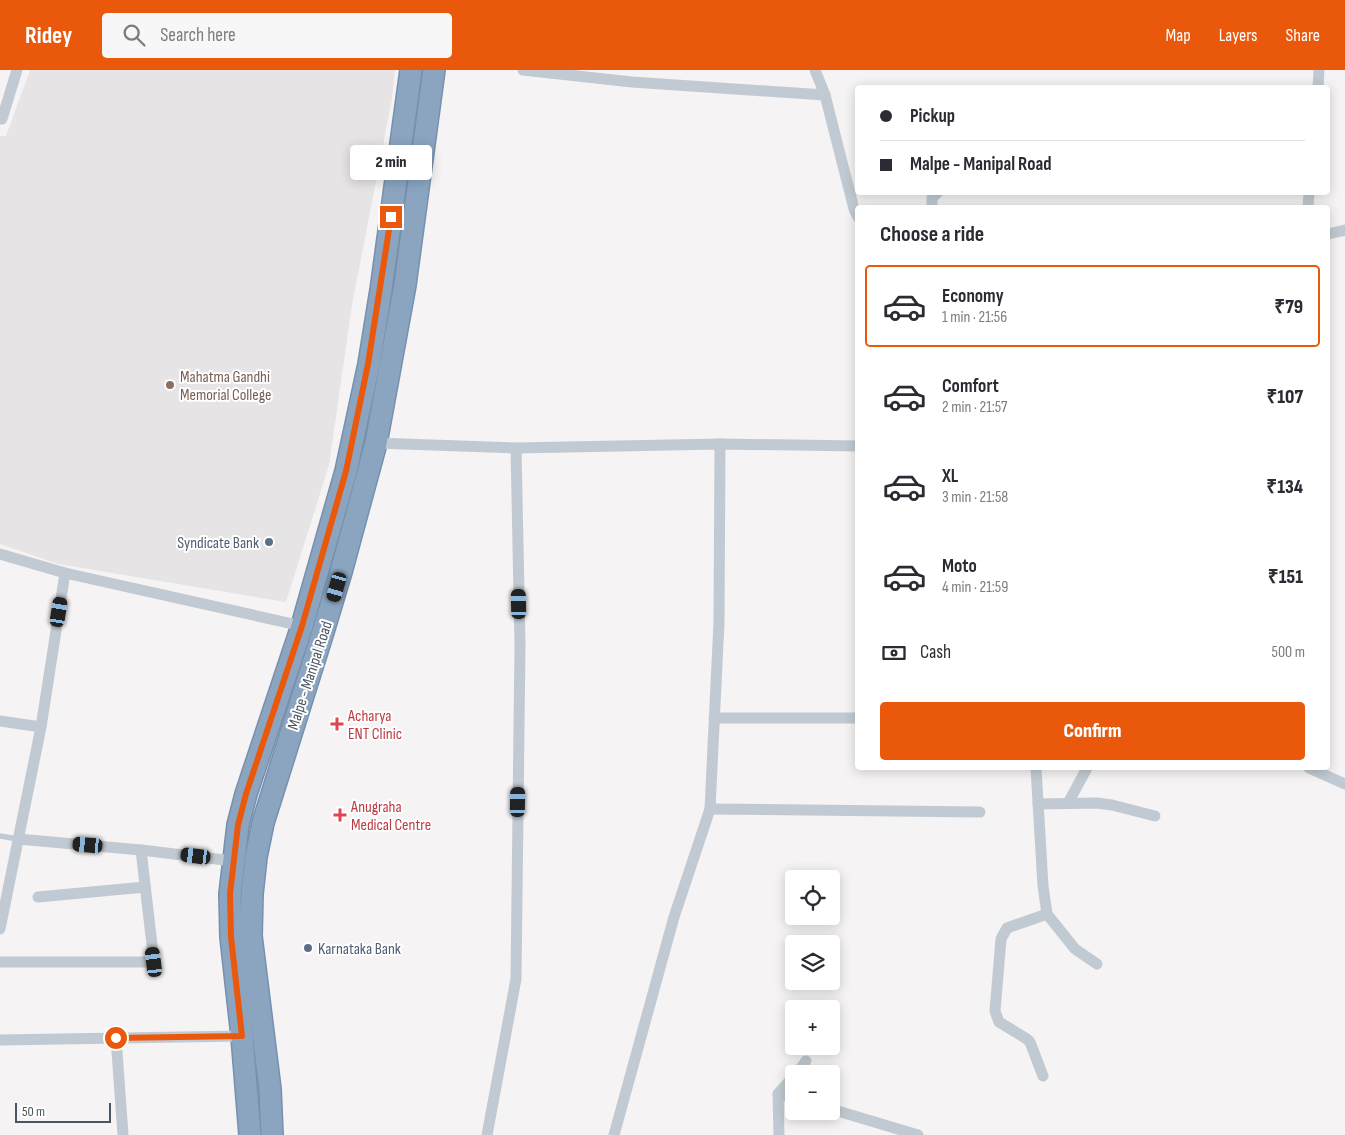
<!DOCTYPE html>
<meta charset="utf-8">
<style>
body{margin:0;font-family:"Sofia Sans Condensed",sans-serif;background:#f7f7f7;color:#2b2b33;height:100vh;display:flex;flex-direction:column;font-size:19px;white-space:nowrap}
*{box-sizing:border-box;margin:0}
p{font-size:16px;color:#7c7c81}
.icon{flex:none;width:28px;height:28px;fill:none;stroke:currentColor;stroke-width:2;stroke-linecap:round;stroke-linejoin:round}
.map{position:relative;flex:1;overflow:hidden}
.drawer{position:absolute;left:855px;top:135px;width:475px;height:565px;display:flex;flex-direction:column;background:#fff;border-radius:5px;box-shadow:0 2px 12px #0003}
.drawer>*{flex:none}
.guide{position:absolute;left:855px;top:15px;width:475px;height:110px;border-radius:5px;box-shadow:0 2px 12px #0003;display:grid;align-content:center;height:110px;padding:0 25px;background:#fff}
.tools{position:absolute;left:785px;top:800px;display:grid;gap:10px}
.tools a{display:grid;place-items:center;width:55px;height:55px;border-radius:5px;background:#fff;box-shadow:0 2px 12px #0003;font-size:25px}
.scale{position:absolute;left:15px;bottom:12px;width:96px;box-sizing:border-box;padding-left:5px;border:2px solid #4a5661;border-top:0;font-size:14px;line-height:18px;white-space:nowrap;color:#4a5661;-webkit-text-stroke:4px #fff;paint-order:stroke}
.end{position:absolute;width:22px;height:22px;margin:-11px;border:6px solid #ea580c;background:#fff;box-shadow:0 0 0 2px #fff}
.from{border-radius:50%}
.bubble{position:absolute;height:35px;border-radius:5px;background:#fff;box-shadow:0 2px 12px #0003;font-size:16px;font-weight:800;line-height:35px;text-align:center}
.car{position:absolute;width:15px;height:30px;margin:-15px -8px;border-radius:6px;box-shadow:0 0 4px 1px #0007;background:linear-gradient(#222 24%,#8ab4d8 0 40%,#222 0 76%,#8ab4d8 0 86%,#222 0)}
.guide b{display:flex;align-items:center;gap:18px;height:48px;font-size:19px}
.guide b+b{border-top:1px solid #e1e1e2}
.guide i{width:12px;height:12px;background:#2b2b33}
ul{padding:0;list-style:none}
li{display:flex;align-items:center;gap:15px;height:82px;margin:0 10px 8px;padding:0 15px;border:2px solid transparent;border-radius:5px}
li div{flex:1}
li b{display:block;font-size:19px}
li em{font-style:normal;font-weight:800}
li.current{border-color:#ea580c}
li>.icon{width:45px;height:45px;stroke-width:1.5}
h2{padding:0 25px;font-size:22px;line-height:60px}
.pay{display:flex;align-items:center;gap:12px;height:55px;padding:0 25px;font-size:19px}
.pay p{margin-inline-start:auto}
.primary-button{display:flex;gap:10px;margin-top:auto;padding:10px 25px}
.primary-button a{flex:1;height:58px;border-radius:5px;background:#ea580c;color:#fff;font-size:20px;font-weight:800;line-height:58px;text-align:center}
header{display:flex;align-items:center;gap:30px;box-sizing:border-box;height:70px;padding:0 25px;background:#ea580c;color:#fff}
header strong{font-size:24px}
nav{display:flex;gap:28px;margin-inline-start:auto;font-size:18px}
.search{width:350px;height:45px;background:#f7f7f7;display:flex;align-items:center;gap:12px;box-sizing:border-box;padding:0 18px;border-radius:5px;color:#7c7c81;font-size:19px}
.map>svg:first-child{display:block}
.education{fill:#e6e4e5}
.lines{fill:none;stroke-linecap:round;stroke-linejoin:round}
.highway-casing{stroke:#7690ad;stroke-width:24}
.lane{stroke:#c1cad2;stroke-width:5.5}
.street{stroke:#c1cad2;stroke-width:11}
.highway{stroke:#8ba5c1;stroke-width:21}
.route{stroke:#ea580c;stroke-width:6}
.education-dot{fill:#8d6e63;stroke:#fff;stroke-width:2}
.service-dot{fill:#5c6f8a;stroke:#fff;stroke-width:2}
.health-dot{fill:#e0444e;stroke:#fff;stroke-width:2}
.labels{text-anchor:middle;stroke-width:4;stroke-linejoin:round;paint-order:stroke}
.education-label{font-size:16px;fill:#785e54;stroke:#fff;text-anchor:start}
.service-label{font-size:16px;fill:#4e5e75;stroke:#fff;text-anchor:end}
.street-label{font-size:16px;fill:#4a5661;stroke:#fff}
.health-label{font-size:16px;fill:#be3a42;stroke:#fff;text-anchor:start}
</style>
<header>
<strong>Ridey</strong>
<div class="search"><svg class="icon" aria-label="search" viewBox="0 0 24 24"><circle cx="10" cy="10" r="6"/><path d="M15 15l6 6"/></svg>Search here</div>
<nav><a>Map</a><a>Layers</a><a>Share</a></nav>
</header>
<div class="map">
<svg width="1345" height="1065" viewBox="0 0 1345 1065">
<rect width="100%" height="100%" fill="#f5f3f3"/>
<!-- education -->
<path class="education" d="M 30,0 L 395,0 L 392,29 L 352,235 L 329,395 L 286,532 L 58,494 L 0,474 L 0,66 L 6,66 Z"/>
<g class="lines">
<!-- highway casing -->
<g class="highway-casing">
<g id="highway">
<path d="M 250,1065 L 242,966 L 231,867 L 230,824 L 238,755 L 246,724 L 302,556 L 346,401 L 369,294 L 381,220 L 411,0"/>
<path d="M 272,1065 L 270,1019 L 251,866 L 252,824 L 256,787 L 263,753 L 323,562 L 341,502 L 376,373 L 405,215 L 434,0"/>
</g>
</g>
<!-- lane -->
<path class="lane" d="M 0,766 L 18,769"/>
<!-- street -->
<g class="street">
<path d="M 523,0 L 632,12 L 825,25"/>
<path d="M 815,0 L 825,25 L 854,139 L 858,147"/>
<path d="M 1318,18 L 1319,0"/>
<path d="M 0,49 L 2,49 L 17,0"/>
<path d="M 932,138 L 932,128 L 938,122"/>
<path d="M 1308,138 L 1309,122"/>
<path d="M 1328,164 L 1345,160"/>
<path d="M 376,373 L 516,378 L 720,374 L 858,376"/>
<path d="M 0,484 L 65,503 L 302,556"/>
<path d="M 714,648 L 858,648"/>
<path d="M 0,651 L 41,657"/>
<path d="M 1036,698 L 1043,816 L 1047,844 L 1075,879 L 1097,894"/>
<path d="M 1309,698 L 1345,714"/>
<path d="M 1068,733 L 1087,698"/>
<path d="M 1038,734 L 1097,733 L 1112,735 L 1155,746"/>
<path d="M 710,739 L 980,742"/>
<path d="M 18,769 L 141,780 L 233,791"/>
<path d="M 38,827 L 145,817"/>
<path d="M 0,859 L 41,657 L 65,503"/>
<path d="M 0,892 L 154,892 L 141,780"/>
<path d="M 116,968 L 123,1065"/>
<path d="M 0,970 L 242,966"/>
<path d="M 796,1004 L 806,991"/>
<path d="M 1043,1006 L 1030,972 L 1027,969 L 999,952 L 995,941 L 1001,869 L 1007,858 L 1047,844"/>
<path d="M 778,1024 L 794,1028"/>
<path d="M 831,1039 L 918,1065"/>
<path d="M 487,1065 L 516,909 L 520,574 L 516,378"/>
<path d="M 614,1065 L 674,847 L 710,739 L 719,552 L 720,374"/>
<path d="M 779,1065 L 778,1024 L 794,1006"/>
</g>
<!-- highway -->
<use href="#highway" class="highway"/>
</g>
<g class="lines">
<!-- route -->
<path class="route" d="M 116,968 L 242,966 L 231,867 L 230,824 L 238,755 L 246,724 L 302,556 L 346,401 L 368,294 L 391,147"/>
</g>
<!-- markers -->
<circle class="education-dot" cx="170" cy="315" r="5"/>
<g class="service-dot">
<circle cx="269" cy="472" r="5"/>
<circle cx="308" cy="878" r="5"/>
</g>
<g class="health-dot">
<path d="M334.5 646.5h5v5h5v5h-5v5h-5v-5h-5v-5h5z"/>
<path d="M337.5 737.5h5v5h5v5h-5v5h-5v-5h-5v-5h5z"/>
</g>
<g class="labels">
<!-- education labels -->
<g class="education-label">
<text x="180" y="312">Mahatma Gandhi<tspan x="180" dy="18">Memorial College</tspan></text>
</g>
<!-- service labels -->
<g class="service-label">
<text x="259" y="478">Syndicate Bank</text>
<text x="318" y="884" text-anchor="start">Karnataka Bank</text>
</g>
<!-- street labels -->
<g class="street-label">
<text transform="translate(309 605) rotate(-72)" y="6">Malpe - Manipal Road</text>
</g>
<!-- health labels -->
<g class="health-label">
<text x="348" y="651">Acharya<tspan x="348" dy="18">ENT Clinic</tspan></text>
<text x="351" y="742">Anugraha<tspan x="351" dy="18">Medical Centre</tspan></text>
</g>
</g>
</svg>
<div class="tools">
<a><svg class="icon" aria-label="locate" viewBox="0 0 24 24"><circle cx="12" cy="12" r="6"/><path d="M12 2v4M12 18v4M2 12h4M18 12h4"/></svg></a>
<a><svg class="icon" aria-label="layers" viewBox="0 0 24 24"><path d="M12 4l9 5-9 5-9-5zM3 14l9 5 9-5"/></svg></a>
<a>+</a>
<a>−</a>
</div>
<div class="scale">50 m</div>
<i class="end from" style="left:116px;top:968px"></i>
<i class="end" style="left:391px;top:147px"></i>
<div class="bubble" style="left:350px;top:75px;width:82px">2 min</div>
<i class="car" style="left:337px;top:517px;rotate:196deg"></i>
<i class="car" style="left:519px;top:534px;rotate:359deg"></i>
<i class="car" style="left:59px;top:542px;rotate:9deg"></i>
<i class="car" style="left:518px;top:732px;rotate:1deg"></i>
<i class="car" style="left:88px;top:775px;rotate:275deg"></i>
<i class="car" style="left:196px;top:786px;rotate:277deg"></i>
<i class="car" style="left:154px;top:892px;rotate:353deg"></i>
<div class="guide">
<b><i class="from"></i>Pickup</b>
<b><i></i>Malpe - Manipal Road</b>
</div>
<section class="drawer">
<h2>Choose a ride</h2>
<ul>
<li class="current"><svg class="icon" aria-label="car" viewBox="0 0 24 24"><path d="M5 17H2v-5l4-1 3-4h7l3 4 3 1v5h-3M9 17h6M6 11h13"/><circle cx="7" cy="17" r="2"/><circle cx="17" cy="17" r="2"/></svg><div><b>Economy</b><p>1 min · 21:56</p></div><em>₹79</em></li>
<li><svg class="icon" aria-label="car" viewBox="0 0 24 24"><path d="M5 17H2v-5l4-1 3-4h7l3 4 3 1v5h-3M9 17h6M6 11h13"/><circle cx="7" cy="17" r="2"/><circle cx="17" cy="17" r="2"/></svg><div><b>Comfort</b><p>2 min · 21:57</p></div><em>₹107</em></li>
<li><svg class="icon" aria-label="car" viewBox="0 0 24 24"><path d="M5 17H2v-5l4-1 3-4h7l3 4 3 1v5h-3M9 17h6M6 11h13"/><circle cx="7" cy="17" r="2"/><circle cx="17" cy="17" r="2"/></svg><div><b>XL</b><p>3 min · 21:58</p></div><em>₹134</em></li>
<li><svg class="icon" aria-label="car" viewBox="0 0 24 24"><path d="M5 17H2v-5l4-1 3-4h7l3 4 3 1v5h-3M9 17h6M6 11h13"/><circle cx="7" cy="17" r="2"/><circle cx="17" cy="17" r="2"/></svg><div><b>Moto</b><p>4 min · 21:59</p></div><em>₹151</em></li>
</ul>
<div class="pay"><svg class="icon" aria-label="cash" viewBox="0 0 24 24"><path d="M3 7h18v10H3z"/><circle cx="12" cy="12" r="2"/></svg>Cash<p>500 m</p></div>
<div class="primary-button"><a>Confirm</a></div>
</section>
</div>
